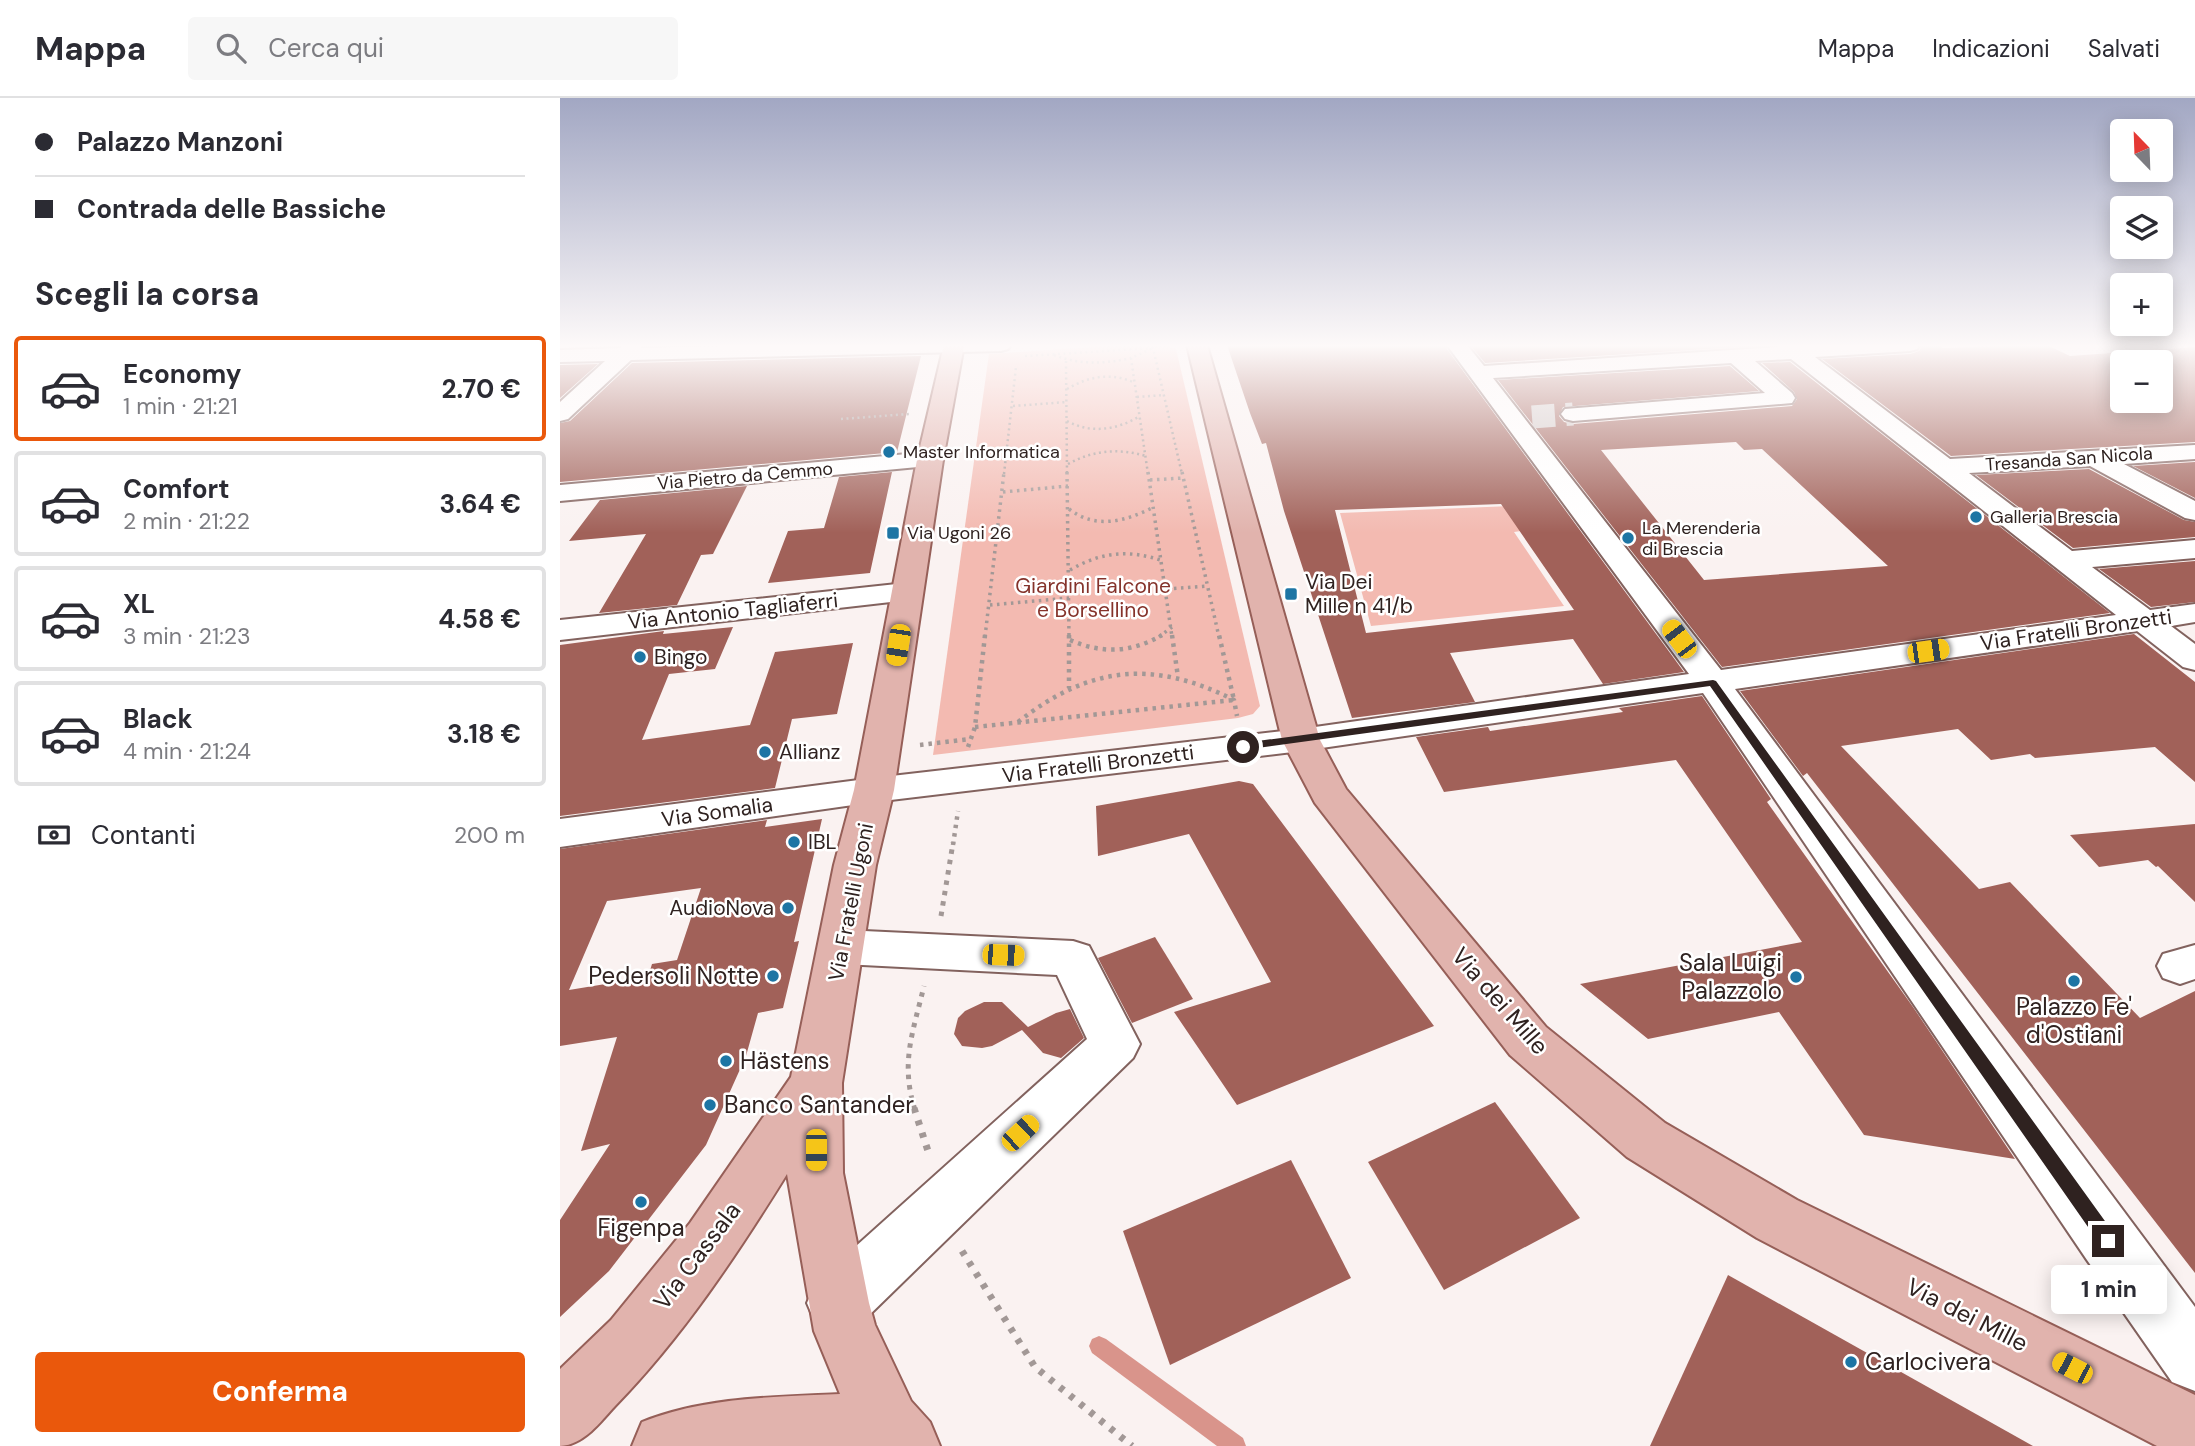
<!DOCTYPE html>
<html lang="it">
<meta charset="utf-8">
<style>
body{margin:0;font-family:"DM Sans",sans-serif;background:#f7f7f7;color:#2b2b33;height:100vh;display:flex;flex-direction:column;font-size:26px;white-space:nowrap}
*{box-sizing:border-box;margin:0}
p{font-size:23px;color:#7c7c81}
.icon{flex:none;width:38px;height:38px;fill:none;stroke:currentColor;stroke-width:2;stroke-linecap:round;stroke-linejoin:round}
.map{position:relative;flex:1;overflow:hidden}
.drawer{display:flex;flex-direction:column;background:#fff;width:560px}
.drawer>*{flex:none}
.guide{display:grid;align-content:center;height:154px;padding:0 35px;background:#fff}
.needle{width:46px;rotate:337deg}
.tools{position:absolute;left:1550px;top:21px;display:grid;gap:14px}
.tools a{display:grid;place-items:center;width:63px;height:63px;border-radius:7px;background:#fff;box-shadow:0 4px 18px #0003;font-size:35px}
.end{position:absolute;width:32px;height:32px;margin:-16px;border:9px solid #2f2220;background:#fff;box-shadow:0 0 0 4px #fff}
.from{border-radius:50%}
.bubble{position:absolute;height:49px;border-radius:7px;background:#fff;box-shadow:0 4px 18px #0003;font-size:23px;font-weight:700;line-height:49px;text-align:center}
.car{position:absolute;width:21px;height:42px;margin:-21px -10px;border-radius:9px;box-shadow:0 0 5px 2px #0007;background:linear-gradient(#f5c518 24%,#345 0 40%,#f5c518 0 76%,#345 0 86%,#f5c518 0)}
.guide b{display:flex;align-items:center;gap:24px;height:66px;font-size:26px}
.guide b+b{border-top:2px solid #e1e1e2}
.guide i{width:18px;height:18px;background:#2b2b33}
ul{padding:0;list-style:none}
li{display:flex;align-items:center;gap:21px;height:105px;margin:0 14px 10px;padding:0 21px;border:4px solid #e1e1e2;border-radius:7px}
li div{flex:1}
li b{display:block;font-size:26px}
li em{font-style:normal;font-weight:700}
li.active{border-color:#ea580c}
li>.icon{width:63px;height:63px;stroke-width:1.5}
h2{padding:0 35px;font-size:32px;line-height:84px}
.pay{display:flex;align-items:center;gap:18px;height:77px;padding:0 35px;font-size:26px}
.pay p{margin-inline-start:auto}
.action{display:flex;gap:14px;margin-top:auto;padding:14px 35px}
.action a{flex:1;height:80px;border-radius:7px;background:#ea580c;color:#fff;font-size:28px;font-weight:700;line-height:80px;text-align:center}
header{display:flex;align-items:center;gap:42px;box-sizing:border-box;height:98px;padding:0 35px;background:#fff;border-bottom:2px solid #e1e1e2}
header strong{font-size:33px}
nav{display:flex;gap:38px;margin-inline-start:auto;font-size:24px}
.search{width:490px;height:63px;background:#f7f7f7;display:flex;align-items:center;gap:18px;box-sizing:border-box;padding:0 24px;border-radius:7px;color:#7c7c81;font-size:26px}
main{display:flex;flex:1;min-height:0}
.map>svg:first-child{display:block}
.green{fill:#f3bab1}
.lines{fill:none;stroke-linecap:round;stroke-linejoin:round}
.stream{fill:#d9948b;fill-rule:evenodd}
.building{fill:#a16159;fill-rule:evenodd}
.minor-tunnel{stroke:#d1c8c7;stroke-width:23;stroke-dasharray:23 11;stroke-linecap:butt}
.minor-casing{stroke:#82625e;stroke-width:4}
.major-casing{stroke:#965f58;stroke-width:4}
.path-far4{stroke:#a29896;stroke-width:2.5;stroke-dasharray:2 3.5;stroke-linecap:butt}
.path-far3{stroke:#a29896;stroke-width:3.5;stroke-dasharray:2.5 4.5;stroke-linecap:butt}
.path-far2{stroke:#a29896;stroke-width:4.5;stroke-dasharray:3.5 5;stroke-linecap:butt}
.path-far1{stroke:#a29896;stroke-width:5;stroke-dasharray:4.5 6;stroke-linecap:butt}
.path{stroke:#a29896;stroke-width:7;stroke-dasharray:5 8;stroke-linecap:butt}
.minor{fill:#fff;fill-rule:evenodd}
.major{fill:#e1b3ad;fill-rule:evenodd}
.route{fill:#2f2220}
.poi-dot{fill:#1d75a4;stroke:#fff;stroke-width:2.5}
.labels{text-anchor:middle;stroke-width:5;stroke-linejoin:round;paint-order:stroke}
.far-poi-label{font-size:18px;fill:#2f2220;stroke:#fff;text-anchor:start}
.far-street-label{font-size:18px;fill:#2f2220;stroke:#fff}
.poi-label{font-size:21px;fill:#2f2220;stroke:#fff;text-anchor:start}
.park-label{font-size:21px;fill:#85332b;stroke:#fff}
.street-label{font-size:21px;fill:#2f2220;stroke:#fff}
.near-poi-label{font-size:24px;fill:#2f2220;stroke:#fff;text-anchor:start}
.near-street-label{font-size:24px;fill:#2f2220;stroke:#fff}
</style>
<header>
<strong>Mappa</strong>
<div class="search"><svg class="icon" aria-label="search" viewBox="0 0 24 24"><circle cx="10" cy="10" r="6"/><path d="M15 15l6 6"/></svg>Cerca qui</div>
<nav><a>Mappa</a><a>Indicazioni</a><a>Salvati</a></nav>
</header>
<main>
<section class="drawer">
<div class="guide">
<b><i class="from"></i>Palazzo Manzoni</b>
<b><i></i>Contrada delle Bassiche</b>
</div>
<h2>Scegli la corsa</h2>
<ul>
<li class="active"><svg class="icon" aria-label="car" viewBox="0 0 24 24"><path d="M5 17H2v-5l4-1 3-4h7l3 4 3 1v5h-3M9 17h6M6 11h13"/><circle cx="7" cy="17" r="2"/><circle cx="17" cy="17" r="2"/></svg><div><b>Economy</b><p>1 min · 21:21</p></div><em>2.70 €</em></li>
<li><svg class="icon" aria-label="car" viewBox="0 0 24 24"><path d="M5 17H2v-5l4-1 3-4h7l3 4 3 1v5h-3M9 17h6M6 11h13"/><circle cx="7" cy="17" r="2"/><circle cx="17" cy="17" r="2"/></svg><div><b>Comfort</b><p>2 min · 21:22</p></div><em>3.64 €</em></li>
<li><svg class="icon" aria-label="car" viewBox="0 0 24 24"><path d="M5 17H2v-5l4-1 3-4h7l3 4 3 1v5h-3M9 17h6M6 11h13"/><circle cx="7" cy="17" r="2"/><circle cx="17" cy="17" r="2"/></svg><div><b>XL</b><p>3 min · 21:23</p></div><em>4.58 €</em></li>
<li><svg class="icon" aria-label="car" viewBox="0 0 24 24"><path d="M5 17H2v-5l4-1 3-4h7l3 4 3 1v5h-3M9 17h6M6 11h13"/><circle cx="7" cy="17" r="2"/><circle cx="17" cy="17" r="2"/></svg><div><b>Black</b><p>4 min · 21:24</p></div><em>3.18 €</em></li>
</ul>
<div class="pay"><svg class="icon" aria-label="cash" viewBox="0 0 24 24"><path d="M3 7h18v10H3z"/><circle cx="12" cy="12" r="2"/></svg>Contanti<p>200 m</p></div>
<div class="action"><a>Conferma</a></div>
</section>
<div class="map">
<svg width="1635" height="1348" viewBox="0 0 1635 1348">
<rect width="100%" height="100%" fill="#faf2f1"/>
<!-- green -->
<g class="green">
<path d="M 562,247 L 606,247 L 616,251 L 700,608 L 693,616 L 678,620 L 373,657 L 429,256 Z"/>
<path d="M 951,408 L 967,432 L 954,434 L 1004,508 L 811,528 L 780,415 Z"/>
</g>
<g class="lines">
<!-- stream -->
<path class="stream" d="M 539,1238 L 546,1241 L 683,1340 L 686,1348 L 657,1348 L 532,1255 L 529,1248 L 532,1241 Z"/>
</g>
<!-- building -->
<g class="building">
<path d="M 667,247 L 884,247 L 1124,574 L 1043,586 L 1013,541 L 890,555 L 915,604 L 792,620 L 724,413 L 706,345 L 702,346 L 690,315 ZM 941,406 L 1014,512 L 806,535 L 775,412 Z"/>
<path d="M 910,247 L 1213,247 L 925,265 Z"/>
<path d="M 1363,247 L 1381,247 L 1382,250 L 1487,247 L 1510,258 L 1635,249 L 1635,344 L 1391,358 L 1262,261 L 1350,256 L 1359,253 ZM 1563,264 L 1601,264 L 1601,303 L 1563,303 Z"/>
<path d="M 361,258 L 337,354 L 0,384 L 0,325 L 10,323 L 72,265 Z"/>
<path d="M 1230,264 L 1550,515 L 1162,569 L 938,282 L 1170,268 L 1199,293 L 1003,309 L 999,318 L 1004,324 L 1013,326 L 1232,308 L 1237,301 L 1234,294 L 1202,265 ZM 1176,344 L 1184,352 L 1202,351 L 1328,468 L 1144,482 L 1041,352 Z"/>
<path d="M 38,266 L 0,300 L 0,267 Z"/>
<path d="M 1635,364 L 1635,400 L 1573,368 Z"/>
<path d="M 1529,371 L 1624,422 L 1635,424 L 1635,439 L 1513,450 L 1416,377 Z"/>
<path d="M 332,374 L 310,475 L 208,485 L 228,433 L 264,430 L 279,379 Z"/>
<path d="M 187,388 L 153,456 L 141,457 L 117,507 L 39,515 L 86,436 L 9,443 L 40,402 Z"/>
<path d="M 1635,463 L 1635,504 L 1591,509 L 1539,471 Z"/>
<path d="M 173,529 L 155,571 L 109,576 L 82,642 L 190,627 L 215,554 L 293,545 L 277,616 L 232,621 L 215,690 L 0,718 L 0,547 L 104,533 L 103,536 Z"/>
<path d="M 1574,536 L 1635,584 L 1635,684 L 1595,649 L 1475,660 L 1470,656 L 1431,662 L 1398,631 L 1281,648 L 1419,791 L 1450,784 L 1580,920 L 1635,893 L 1635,1175 L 1247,675 L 1243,678 L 1180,593 Z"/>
<path d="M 1142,598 L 1211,701 L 1207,704 L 1353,909 L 1455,1061 L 1304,1037 L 1219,914 L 1088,941 L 1020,886 L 1242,844 L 1116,662 L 884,694 L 856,639 L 928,629 L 930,633 L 1063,614 L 1059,610 Z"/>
<path d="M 679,683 L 693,686 L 874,928 L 677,1007 L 614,914 L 711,884 L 629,736 L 538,758 L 536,708 Z"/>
<path d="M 262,721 L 234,844 L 239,843 L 223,910 L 198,915 L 186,958 L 146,1047 L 49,1173 L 0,1219 L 0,1122 L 50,1046 L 21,1053 L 57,939 L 0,948 L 0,751 L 207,722 L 205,729 ZM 141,790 L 117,862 L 92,866 L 88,879 L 9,892 L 47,803 Z"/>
<path d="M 1635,726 L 1635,804 L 1598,768 L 1596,769 L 1588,762 L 1539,769 L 1510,737 Z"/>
<path d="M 595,839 L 633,901 L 572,925 L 538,860 Z"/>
<path d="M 424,904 L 442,904 L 468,929 L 496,915 L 510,911 L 524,940 L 501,960 L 483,955 L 462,932 L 432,948 L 422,950 L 402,948 L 394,936 L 398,920 L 405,913 Z"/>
<path d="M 935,1004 L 1020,1120 L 884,1192 L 808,1064 Z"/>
<path d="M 731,1062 L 791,1180 L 610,1267 L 563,1133 Z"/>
<path d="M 1168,1177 L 1473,1348 L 1090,1348 Z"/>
</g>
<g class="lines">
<!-- minor-tunnel -->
<path class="minor-tunnel" d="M 972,319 L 1013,316"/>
<!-- minor casing -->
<g class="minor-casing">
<g id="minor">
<path d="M 64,247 L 80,247 L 82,250 L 209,247 L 451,247 L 448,251 L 441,253 L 71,262 L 8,321 L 0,323 L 0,304 L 45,263 L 0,264 L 0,252 L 60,250 Z"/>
<path d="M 887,247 L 907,247 L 924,268 L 1218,249 L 1216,247 L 1360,247 L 1357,251 L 1350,253 L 1255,259 L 1390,361 L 1635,347 L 1635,361 L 1564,366 L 1635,403 L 1635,422 L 1625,420 L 1530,368 L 1409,375 L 1512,453 L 1635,442 L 1635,460 L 1532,469 L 1590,512 L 1635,506 L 1635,524 L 1611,528 L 1635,546 L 1635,572 L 1623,569 L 1577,533 L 1175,591 L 1635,1209 L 1635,1293 L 1612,1284 L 1527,1162 L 1143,595 L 741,653 L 314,704 L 0,749 L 0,721 L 314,680 L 741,631 L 1129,576 ZM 1231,261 L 1556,517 L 1161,572 L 933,280 L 1171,265 L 1205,295 L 1005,311 L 1001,316 L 1005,321 L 1013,323 L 1232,305 L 1235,300 L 1232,295 L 1195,263 Z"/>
<path d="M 370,354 L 379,357 L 383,362 L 379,367 L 0,403 L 0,387 Z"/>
<path d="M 346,485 L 357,487 L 361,494 L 357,501 L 0,542 L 0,522 Z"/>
<path d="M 283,832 L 513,843 L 529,848 L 580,946 L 573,960 L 300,1226 L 278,1235 L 256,1226 L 247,1205 L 256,1184 L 527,941 L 497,877 L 283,866 L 267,861 L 260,849 L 267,837 Z"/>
<path d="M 1635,847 L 1635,881 L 1620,886 L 1603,880 L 1597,868 L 1603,856 Z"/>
</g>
</g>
<!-- major casing -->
<g class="major-casing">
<g id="major">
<path d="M 384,247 L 404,247 L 383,362 L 334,692 L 316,767 L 282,985 L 283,1075 L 309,1205 L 315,1227 L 351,1303 L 370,1324 L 380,1348 L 72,1348 L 82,1324 C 144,1299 214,1299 280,1296 L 254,1233 L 227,1076 C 176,1158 123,1238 55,1308 C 40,1324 24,1347 0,1348 L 0,1271 L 51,1222 L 130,1125 L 231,979 L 274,767 L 294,692 L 357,362 Z"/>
<path d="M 627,247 L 647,247 L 760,642 L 786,691 L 986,929 L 1105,1025 L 1237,1102 L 1635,1297 L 1635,1348 L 1597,1348 L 1197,1140 L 1067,1059 L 950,957 L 755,705 L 722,642 Z"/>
</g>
</g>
<!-- path-far4 -->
<g class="path-far4">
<path d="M 494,257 C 520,267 544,266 571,260"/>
<path d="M 465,258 L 593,250 L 622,376"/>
<path d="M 506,263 L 507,376"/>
<path d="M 507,291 C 529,278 552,274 575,285"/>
<path d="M 577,299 L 604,297"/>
<path d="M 453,308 L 507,304"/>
<path d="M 281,321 L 349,316"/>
<path d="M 507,323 C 531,336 557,332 580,318"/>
<path d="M 508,366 C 534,352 558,350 586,358"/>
<path d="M 444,376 L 456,269"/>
<path d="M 588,376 L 571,260 L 600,247"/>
</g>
<!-- path-far3 -->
<g class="path-far3">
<path d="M 507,374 L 509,539"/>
<path d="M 588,374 L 612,539"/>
<path d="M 622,374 L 659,539"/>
<path d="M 590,382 L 623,380"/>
<path d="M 443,394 L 508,388"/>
<path d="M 509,411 C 536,432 566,423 594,409"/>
<path d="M 510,472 C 541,454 569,451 603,463"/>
<path d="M 607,491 L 648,488"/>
<path d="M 430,507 L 509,500"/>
<path d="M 425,539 L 444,374"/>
<path d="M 599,539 L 612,529"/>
</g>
<!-- path-far2 -->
<g class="path-far2">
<path d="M 509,537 L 509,590"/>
<path d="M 612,537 L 618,579"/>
<path d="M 510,542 C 542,556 571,555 602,537"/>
<path d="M 458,624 C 529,568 593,561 674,602 L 677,618"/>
<path d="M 415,629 L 674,602 L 659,537"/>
<path d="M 360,647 L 410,641"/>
<path d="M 408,649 L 415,629 L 425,537"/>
<path d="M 393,747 L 398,713"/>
</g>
<!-- path-far1 -->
<g class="path-far1">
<path d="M 381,818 L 393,745"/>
<path d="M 355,1012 C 340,965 353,934 364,888"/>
</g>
<!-- path -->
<g class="path">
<path d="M 354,1010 L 369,1056"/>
<path d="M 402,1153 L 475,1269 L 572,1348"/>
</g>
<!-- minor -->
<use href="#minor" class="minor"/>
<!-- major -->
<use href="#major" class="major"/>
</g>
<!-- sky -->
<linearGradient id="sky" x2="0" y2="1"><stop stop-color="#a2a7c3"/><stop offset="0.57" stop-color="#fdf9f9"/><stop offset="1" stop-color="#fdf9f9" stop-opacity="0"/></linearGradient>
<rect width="1635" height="435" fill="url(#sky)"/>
<!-- route -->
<path class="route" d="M 1153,582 L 1156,583 L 1555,1137 L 1557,1143 L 1555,1149 L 1548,1151 L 1542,1149 L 1150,588 L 683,652 L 677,649 L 683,645 Z"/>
<!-- markers -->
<g class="poi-dot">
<circle cx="329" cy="354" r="7"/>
<circle cx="1416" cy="419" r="7"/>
<rect x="326" y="428" width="14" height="14" rx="3.5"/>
<circle cx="1068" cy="440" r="7"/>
<rect x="724" y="489" width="14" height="14" rx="3.5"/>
<circle cx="80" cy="559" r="7"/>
<circle cx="205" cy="654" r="7"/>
<circle cx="234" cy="744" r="7"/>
<circle cx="228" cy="810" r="7"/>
<circle cx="213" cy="878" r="7"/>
<circle cx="1236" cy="879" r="7"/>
<circle cx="1514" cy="883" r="7"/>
<circle cx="166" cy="963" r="7"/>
<circle cx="150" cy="1007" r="7"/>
<circle cx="81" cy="1104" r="7"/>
<circle cx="1291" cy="1264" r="7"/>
</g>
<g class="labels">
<!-- far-poi labels -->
<g class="far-poi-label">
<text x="343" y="360">Master Informatica</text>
<text x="1430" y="425">Galleria Brescia</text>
<text x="1082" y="436">La Merenderia<tspan x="1082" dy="21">di Brescia</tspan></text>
<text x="347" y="441">Via Ugoni 26</text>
</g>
<!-- far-street labels -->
<g class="far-street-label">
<text transform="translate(1509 361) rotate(-4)" y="6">Tresanda San Nicola</text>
<text transform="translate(185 378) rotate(-5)" y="6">Via Pietro da Cemmo</text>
</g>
<!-- poi labels -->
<g class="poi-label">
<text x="745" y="491">Via Dei<tspan x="745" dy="24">Mille n 41/b</tspan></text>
<text x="94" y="566">Bingo</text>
<text x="219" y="661">Allianz</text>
<text x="248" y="751">IBL</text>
<text x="214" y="817" text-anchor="end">AudioNova</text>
</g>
<!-- park labels -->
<g class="park-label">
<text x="533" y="495">Giardini Falcone<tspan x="533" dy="24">e Borsellino</tspan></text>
</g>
<!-- street labels -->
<g class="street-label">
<text transform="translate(173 513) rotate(-6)" y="7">Via Antonio Tagliaferri</text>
<text transform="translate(1516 532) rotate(-8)" y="7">Via Fratelli Bronzetti</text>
<text transform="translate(538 666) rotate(-7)" y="7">Via Fratelli Bronzetti</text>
<text transform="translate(157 714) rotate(-8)" y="7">Via Somalia</text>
<text transform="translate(291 804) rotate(-79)" y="7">Via Fratelli Ugoni</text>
</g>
<!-- near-poi labels -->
<g class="near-poi-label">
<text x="1222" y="873" text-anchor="end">Sala Luigi<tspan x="1222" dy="28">Palazzolo</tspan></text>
<text x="199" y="886" text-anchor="end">Pedersoli Notte</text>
<text x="1514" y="917" text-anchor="middle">Palazzo Fe'<tspan x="1514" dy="28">d'Ostiani</tspan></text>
<text x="180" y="971">Hästens</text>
<text x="164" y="1015">Banco Santander</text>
<text x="81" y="1138" text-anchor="middle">Figenpa</text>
<text x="1305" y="1272">Carlocivera</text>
</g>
<!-- near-street labels -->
<g class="near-street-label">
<text transform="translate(940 903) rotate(49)" y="8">Via dei Mille</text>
<text transform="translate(137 1158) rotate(-53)" y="8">Via Cassala</text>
<text transform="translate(1407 1217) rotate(27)" y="8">Via dei Mille</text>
</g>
</g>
</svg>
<div class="tools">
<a><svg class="needle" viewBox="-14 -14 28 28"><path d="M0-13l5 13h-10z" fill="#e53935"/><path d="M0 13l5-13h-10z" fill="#7c7c81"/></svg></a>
<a><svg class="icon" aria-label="layers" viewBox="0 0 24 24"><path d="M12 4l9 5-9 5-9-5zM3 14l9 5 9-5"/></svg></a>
<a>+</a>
<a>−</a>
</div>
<i class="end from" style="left:683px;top:649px"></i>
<i class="end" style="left:1548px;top:1143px"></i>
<div class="bubble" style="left:1491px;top:1167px;width:116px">1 min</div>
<i class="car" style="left:1119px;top:541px;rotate:323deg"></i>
<i class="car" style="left:338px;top:547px;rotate:189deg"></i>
<i class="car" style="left:1368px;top:553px;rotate:82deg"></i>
<i class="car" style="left:443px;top:857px;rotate:92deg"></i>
<i class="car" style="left:460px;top:1035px;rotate:47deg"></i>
<i class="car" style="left:256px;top:1052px;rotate:180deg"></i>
<i class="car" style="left:1512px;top:1270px;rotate:297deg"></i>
</div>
</main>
